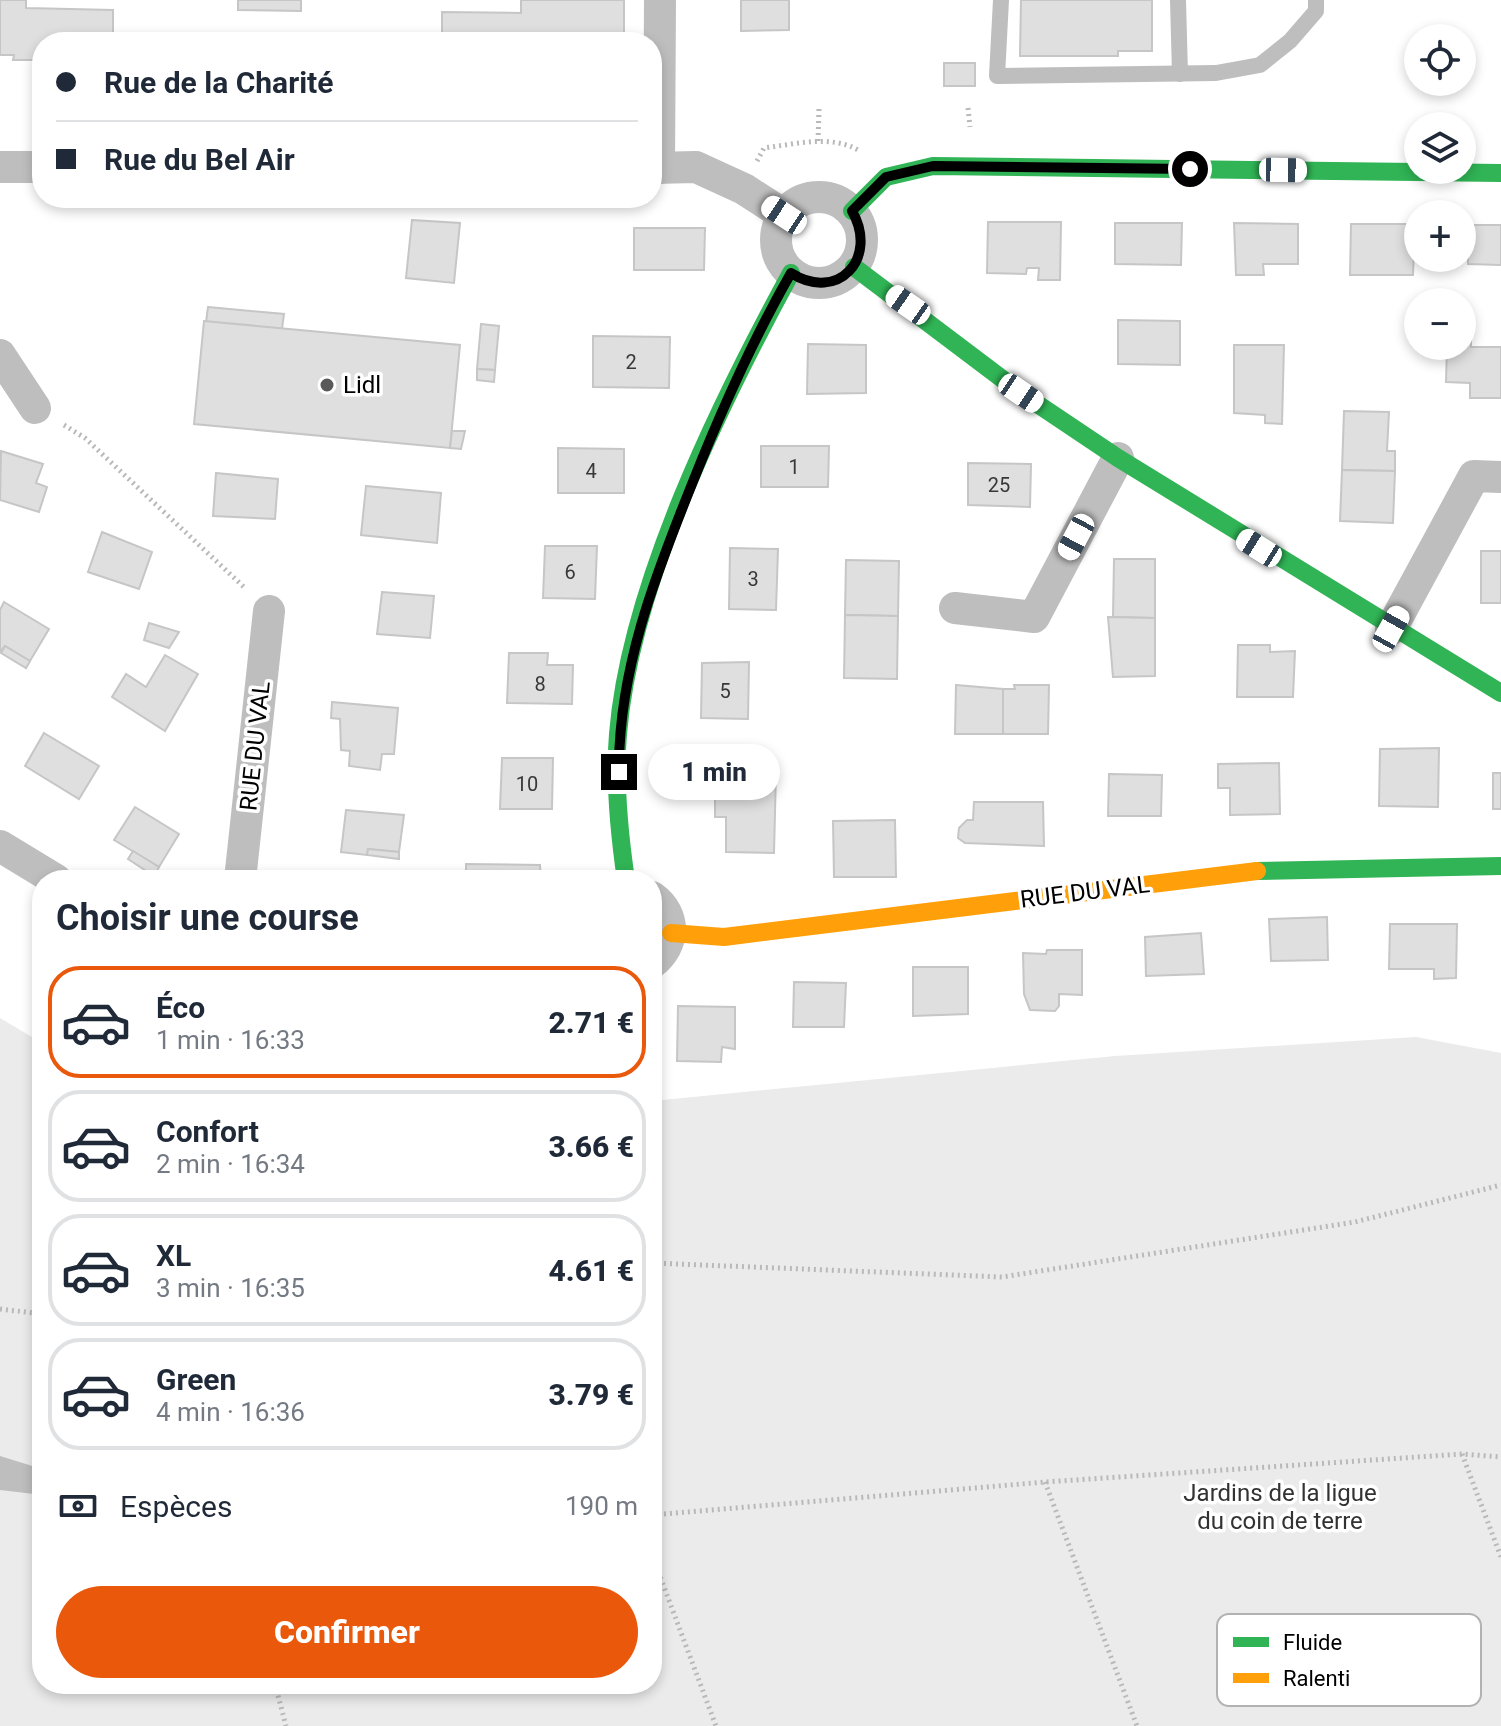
<!DOCTYPE html>
<html lang="fr">
<meta charset="utf-8">
<style>
body{margin:0;font-family:Roboto,sans-serif;background:#f2f2f3;color:#1f2937;height:100vh;display:flex;flex-direction:column;font-size:30px;white-space:nowrap}
*{box-sizing:border-box;margin:0}
p{font-size:26px;color:#747a83}
.icon{flex:none;width:44px;height:44px;fill:none;stroke:currentColor;stroke-width:2;stroke-linecap:round;stroke-linejoin:round}
.map{position:relative;flex:1;overflow:hidden}
.details{position:absolute;left:32px;top:870px;width:630px;height:824px;display:flex;flex-direction:column;background:#fff;border-radius:32px;box-shadow:0 4px 12px #0003}
.details>*{flex:none}
.banner{position:absolute;left:32px;top:32px;width:630px;height:176px;border-radius:32px;box-shadow:0 4px 12px #0003;display:grid;align-content:center;height:176px;padding:0 24px;background:#fff}
.tools{position:absolute;left:1404px;top:24px;display:grid;gap:16px}
.tools a{display:grid;place-items:center;width:72px;height:72px;border-radius:50%;background:#fff;box-shadow:0 4px 12px #0003;font-size:40px}
.end{position:absolute;width:36px;height:36px;margin:-18px;border:10px solid #000;background:#fff;box-shadow:0 0 0 4px #fff}
.from{border-radius:50%}
.bubble{position:absolute;height:56px;border-radius:28px;background:#fff;box-shadow:0 4px 12px #0003;font-size:26px;font-weight:800;line-height:56px;text-align:center}
.car{position:absolute;width:24px;height:48px;margin:-24px -12px;border-radius:10px;box-shadow:0 0 6px 2px #0007;background:linear-gradient(#fff 24%,#345 0 40%,#fff 0 76%,#345 0 86%,#fff 0)}
.banner b{display:flex;align-items:center;gap:28px;height:76px;font-size:30px}
.banner b+b{border-top:2px solid #e0e1e3}
.banner i{width:20px;height:20px;background:#1f2937}
ul{padding:0;list-style:none}
li{display:flex;align-items:center;gap:24px;height:112px;margin:0 16px 12px;padding:0 8px;border:4px solid #e0e1e3;border-radius:32px}
li div{flex:1}
li b{display:block;font-size:30px}
li em{font-style:normal;font-weight:800}
li.current{border-color:#ea580c}
li>.icon{width:72px;height:72px;stroke-width:1.5}
h2{padding:0 24px;font-size:36px;line-height:96px}
.pay{display:flex;align-items:center;gap:20px;height:88px;padding:0 24px;font-size:30px}
.pay p{margin-inline-start:auto}
.primary-button{display:flex;gap:16px;margin-top:auto;padding:16px 24px}
.primary-button a{flex:1;height:92px;border-radius:48px;background:#ea580c;color:#fff;font-size:32px;font-weight:800;line-height:92px;text-align:center}
.map>svg:first-child{display:block}
.green{fill:#ebebeb}
.water{fill:#bebebe}
.building{fill:#dfdfdf;stroke:#c6c6c6;stroke-width:2}
.lines{fill:none;stroke-linecap:round;stroke-linejoin:round}
.path{stroke:#b9b9b9;stroke-width:5;stroke-dasharray:2 4;stroke-linecap:butt}
.lane{stroke:#bebebe;stroke-width:16}
.street{stroke:#bebebe;stroke-width:32}
.fast{stroke:#30b455;stroke-width:18}
.slow{stroke:#ff9f0a;stroke-width:18}
.route{stroke:#000;stroke-width:10}
.poi-dot{fill:#595959;stroke:#fff;stroke-width:3}
.labels{text-anchor:middle;stroke-width:7;stroke-linejoin:round;paint-order:stroke}
.number-label{font-size:20px;fill:#383838}
.poi-label{font-size:24px;fill:#000;stroke:#fff;text-anchor:start}
.street-label{font-size:24px;fill:#000;stroke:#fff}
.park-label{font-size:24px;fill:#323232;stroke:#fff}
.key{fill:#fff;stroke:#b2b2b2;stroke-width:2}
.key-label{font-size:22px;fill:#000}
</style>
<div class="map">
<svg width="1501" height="1726" viewBox="0 0 1501 1726">
<rect width="100%" height="100%" fill="#fff"/>
<!-- green -->
<path class="green" d="M 0,1018 L 42,1043 L 42,1684 L 652,1684 L 652,1101 L 1115,1056 L 1416,1037 L 1501,1053 L 1501,1726 L 0,1726 Z"/>
<!-- water -->
<path class="water" d="M 0,1456 L 42,1469 L 34,1494 L 0,1490 Z"/>
<!-- building -->
<g class="building">
<path d="M 0,0 L 26,0 L 26,8 L 113,10 L 113,42 L 42,42 L 42,60 L 13,60 L 14,55 L 0,55 Z"/>
<path d="M 238,0 L 301,0 L 301,11 L 238,10 Z"/>
<path d="M 521,0 L 624,0 L 624,42 L 442,42 L 442,12 L 521,13 Z"/>
<path d="M 741,0 L 789,0 L 789,30 L 741,31 Z"/>
<path d="M 1021,0 L 1152,0 L 1152,51 L 1118,51 L 1118,56 L 1020,56 Z"/>
<rect x="944" y="63" width="31" height="23"/>
<path d="M 412,220 L 460,223 L 454,283 L 406,278 Z"/>
<path d="M 988,222 L 1061,222 L 1060,280 L 1038,280 L 1039,268 L 1027,268 L 1026,274 L 987,273 Z"/>
<path d="M 1115,223 L 1182,223 L 1181,265 L 1115,264 Z"/>
<path d="M 1234,223 L 1298,224 L 1298,264 L 1263,264 L 1264,275 L 1236,275 Z"/>
<path d="M 1351,224 L 1415,224 L 1413,275 L 1350,275 Z"/>
<path d="M 1468,225 L 1501,225 L 1501,265 L 1468,264 Z"/>
<path d="M 634,228 L 705,228 L 704,270 L 634,270 Z"/>
<path d="M 208,307 L 284,314 L 282,329 L 206,322 Z"/>
<path d="M 1118,320 L 1180,321 L 1180,365 L 1118,364 Z"/>
<path d="M 204,321 L 460,345 L 450,448 L 194,424 Z"/>
<path d="M 481,324 L 499,326 L 495,370 L 477,369 Z"/>
<path d="M 1462,326 L 1471,326 L 1471,347 L 1501,347 L 1501,398 L 1470,398 L 1470,383 L 1446,382 L 1447,346 L 1462,346 Z"/>
<path d="M 593,336 L 670,337 L 669,388 L 593,387 Z"/>
<path d="M 808,344 L 866,345 L 866,393 L 807,394 Z"/>
<path d="M 1234,345 L 1284,345 L 1282,424 L 1265,423 L 1265,415 L 1234,413 Z"/>
<path d="M 477,369 L 495,370 L 494,382 L 477,380 Z"/>
<path d="M 1344,411 L 1389,412 L 1387,451 L 1395,451 L 1395,471 L 1342,470 Z"/>
<path d="M 452,431 L 465,431 L 461,449 L 450,448 Z"/>
<path d="M 761,446 L 829,446 L 828,487 L 761,487 Z"/>
<path d="M 558,448 L 624,449 L 624,493 L 558,493 Z"/>
<path d="M 1,451 L 43,464 L 36,483 L 47,487 L 39,512 L 0,500 Z"/>
<path d="M 968,463 L 1031,464 L 1030,507 L 968,505 Z"/>
<path d="M 1342,470 L 1395,471 L 1393,523 L 1340,521 Z"/>
<path d="M 216,473 L 278,479 L 275,519 L 213,516 Z"/>
<path d="M 366,486 L 441,493 L 437,543 L 361,535 Z"/>
<path d="M 102,532 L 152,552 L 139,589 L 88,572 Z"/>
<path d="M 545,546 L 597,546 L 595,599 L 543,598 Z"/>
<path d="M 730,548 L 778,549 L 776,610 L 729,609 Z"/>
<rect x="1481" y="551" width="20" height="52"/>
<path d="M 1114,559 L 1155,559 L 1155,618 L 1113,617 Z"/>
<path d="M 846,560 L 899,561 L 898,616 L 845,615 Z"/>
<path d="M 382,592 L 434,596 L 430,638 L 377,634 Z"/>
<path d="M 4,602 L 49,629 L 30,661 L 5,646 L 0,652 L 0,610 Z"/>
<path d="M 845,615 L 898,616 L 897,679 L 844,678 Z"/>
<path d="M 1108,617 L 1155,618 L 1155,676 L 1113,677 Z"/>
<path d="M 149,623 L 179,632 L 169,648 L 144,640 Z"/>
<path d="M 1238,645 L 1270,645 L 1270,652 L 1295,651 L 1293,697 L 1237,697 Z"/>
<path d="M 5,646 L 30,661 L 26,668 L 1,653 Z"/>
<path d="M 509,653 L 548,653 L 547,665 L 573,665 L 572,704 L 507,703 Z"/>
<path d="M 165,655 L 198,674 L 165,731 L 112,697 L 126,674 L 146,687 Z"/>
<path d="M 749,662 L 748,719 L 701,718 L 702,663 Z"/>
<path d="M 956,685 L 1003,689 L 1003,734 L 955,734 Z"/>
<path d="M 1014,685 L 1049,685 L 1048,734 L 1003,734 L 1003,689 L 1015,689 Z"/>
<path d="M 332,702 L 398,708 L 394,754 L 382,754 L 380,770 L 349,766 L 350,751 L 341,750 L 340,719 L 331,718 Z"/>
<path d="M 44,733 L 99,766 L 79,799 L 25,766 Z"/>
<path d="M 1439,748 L 1438,807 L 1379,806 L 1380,749 Z"/>
<path d="M 502,758 L 553,758 L 552,809 L 500,809 Z"/>
<path d="M 1279,763 L 1280,814 L 1230,815 L 1230,788 L 1218,788 L 1218,764 Z"/>
<path d="M 715,772 L 776,772 L 774,853 L 726,852 L 726,817 L 715,817 Z"/>
<rect x="1493" y="773" width="8" height="36"/>
<path d="M 1109,774 L 1162,775 L 1161,816 L 1108,816 Z"/>
<path d="M 974,802 L 1043,802 L 1044,846 L 965,843 L 958,838 L 959,828 L 967,820 L 973,820 Z"/>
<path d="M 135,807 L 179,834 L 159,867 L 114,840 Z"/>
<path d="M 346,810 L 404,815 L 399,852 L 368,849 L 367,855 L 341,852 Z"/>
<path d="M 895,820 L 896,877 L 834,877 L 833,821 Z"/>
<path d="M 368,849 L 399,852 L 399,859 L 367,855 Z"/>
<path d="M 133,851 L 159,867 L 154,876 L 128,859 Z"/>
<path d="M 466,864 L 540,865 L 541,880 L 466,880 Z"/>
<path d="M 1327,917 L 1328,960 L 1271,961 L 1269,919 Z"/>
<path d="M 1390,924 L 1457,924 L 1456,978 L 1434,979 L 1434,969 L 1389,969 Z"/>
<path d="M 1201,933 L 1204,974 L 1146,976 L 1145,937 Z"/>
<path d="M 1047,950 L 1082,950 L 1082,995 L 1059,994 L 1059,1006 L 1055,1011 L 1030,1010 L 1024,994 L 1023,953 L 1046,954 Z"/>
<path d="M 913,967 L 968,967 L 968,1014 L 913,1016 Z"/>
<path d="M 794,982 L 846,983 L 844,1027 L 793,1027 Z"/>
<path d="M 678,1006 L 735,1007 L 735,1049 L 722,1047 L 721,1062 L 677,1061 Z"/>
</g>
<g class="lines">
<!-- path -->
<g class="path">
<path d="M 968,108 L 970,127"/>
<path d="M 818,141 L 819,108"/>
<path d="M 757,161 L 764,148 C 797,144 831,134 860,151"/>
<path d="M 64,425 L 85,438 L 246,589"/>
<path d="M 652,1263 L 1002,1277 L 1355,1222 L 1501,1185"/>
<path d="M 0,1309 L 42,1314"/>
<path d="M 1462,1454 L 1501,1557"/>
<path d="M 1045,1482 L 1137,1726"/>
<path d="M 652,1515 L 1045,1482 L 1462,1454 L 1501,1457"/>
<path d="M 652,1555 L 716,1726"/>
<path d="M 275,1684 L 286,1726"/>
</g>
<!-- lane -->
<g class="lane">
<path d="M 1001,0 L 997,76 L 1216,73 L 1260,65 L 1290,41 L 1316,11 L 1316,0"/>
<path d="M 1178,0 L 1180,74"/>
</g>
<!-- street -->
<g class="street">
<path d="M 0,167 L 42,167"/>
<path d="M 652,168 L 696,167 L 744,189 L 784,215"/>
<path d="M 659,168 L 660,0"/>
<circle cx="819" cy="240" r="43"/>
<path d="M 0,355 L 35,408"/>
<path d="M 955,608 L 1034,617 L 1118,458"/>
<path d="M 1391,629 L 1474,476 L 1501,477"/>
<path d="M 0,846 L 56,880"/>
<path d="M 240,880 L 269,611"/>
<path d="M 652,897 C 677,915 675,945 652,963"/>
</g>
<!-- fast -->
<g class="fast">
<path d="M 852,211 L 886,177 L 933,166 L 1501,173"/>
<path d="M 854,267 L 1021,393 L 1118,458 L 1501,693"/>
<path d="M 1257,871 L 1501,866"/>
<path d="M 626,880 C 619,832 614,783 618,734 C 630,586 720,403 791,273"/>
</g>
<!-- slow -->
<path class="slow" d="M 671,933 L 724,937 L 1257,871"/>
</g>
<g class="lines">
<!-- route -->
<path class="route" d="M 619,772 C 618,671 655,576 692,484 C 721,411 752,341 791,273 C 838,303 879,258 852,211 L 886,177 L 933,166 L 1190,169"/>
</g>
<!-- markers -->
<circle class="poi-dot" cx="327" cy="385" r="8"/>
<g class="labels">
<!-- number labels -->
<g class="number-label">
<text x="631" y="369">2</text>
<text x="794" y="474">1</text>
<text x="591" y="478">4</text>
<text x="999" y="492">25</text>
<text x="570" y="579">6</text>
<text x="753" y="586">3</text>
<text x="540" y="691">8</text>
<text x="725" y="698">5</text>
<text x="527" y="791">10</text>
</g>
<!-- poi labels -->
<g class="poi-label">
<text x="343" y="393">Lidl</text>
</g>
<!-- street labels -->
<g class="street-label">
<text transform="translate(255 746) rotate(-84)" y="8">RUE DU VAL</text>
<text transform="translate(1085 892) rotate(-7)" y="8">RUE DU VAL</text>
</g>
<!-- park labels -->
<g class="park-label">
<text x="1280" y="1501">Jardins de la ligue<tspan x="1280" dy="28">du coin de terre</tspan></text>
</g>
</g>
<!-- legend -->
<rect x="1217" y="1614" width="264" height="92" rx="12" class="key"/>
<rect x="1233" y="1637" width="36" height="10" fill="#30b455"/>
<rect x="1233" y="1673" width="36" height="10" fill="#ff9f0a"/>
<g class="key-label">
<text x="1283" y="1650">Fluide</text>
<text x="1283" y="1686">Ralenti</text>
</g>
</svg>
<div class="tools">
<a><svg class="icon" aria-label="locate" viewBox="0 0 24 24"><circle cx="12" cy="12" r="6"/><path d="M12 2v4M12 18v4M2 12h4M18 12h4"/></svg></a>
<a><svg class="icon" aria-label="layers" viewBox="0 0 24 24"><path d="M12 4l9 5-9 5-9-5zM3 14l9 5 9-5"/></svg></a>
<a>+</a>
<a>−</a>
</div>
<i class="end from" style="left:1190px;top:169px"></i>
<i class="end" style="left:619px;top:772px"></i>
<div class="bubble" style="left:648px;top:744px;width:132px">1 min</div>
<i class="car" style="left:1283px;top:170px;rotate:91deg"></i>
<i class="car" style="left:784px;top:215px;rotate:303deg"></i>
<i class="car" style="left:908px;top:305px;rotate:305deg"></i>
<i class="car" style="left:1021px;top:393px;rotate:124deg"></i>
<i class="car" style="left:1076px;top:537px;rotate:208deg"></i>
<i class="car" style="left:1259px;top:548px;rotate:302deg"></i>
<i class="car" style="left:1391px;top:629px;rotate:29deg"></i>
<div class="banner">
<b><i class="from"></i>Rue de la Charité</b>
<b><i></i>Rue du Bel Air</b>
</div>
<section class="details">
<h2>Choisir une course</h2>
<ul>
<li class="current"><svg class="icon" aria-label="car" viewBox="0 0 24 24"><path d="M5 17H2v-5l4-1 3-4h7l3 4 3 1v5h-3M9 17h6M6 11h13"/><circle cx="7" cy="17" r="2"/><circle cx="17" cy="17" r="2"/></svg><div><b>Éco</b><p>1 min · 16:33</p></div><em>2.71 €</em></li>
<li><svg class="icon" aria-label="car" viewBox="0 0 24 24"><path d="M5 17H2v-5l4-1 3-4h7l3 4 3 1v5h-3M9 17h6M6 11h13"/><circle cx="7" cy="17" r="2"/><circle cx="17" cy="17" r="2"/></svg><div><b>Confort</b><p>2 min · 16:34</p></div><em>3.66 €</em></li>
<li><svg class="icon" aria-label="car" viewBox="0 0 24 24"><path d="M5 17H2v-5l4-1 3-4h7l3 4 3 1v5h-3M9 17h6M6 11h13"/><circle cx="7" cy="17" r="2"/><circle cx="17" cy="17" r="2"/></svg><div><b>XL</b><p>3 min · 16:35</p></div><em>4.61 €</em></li>
<li><svg class="icon" aria-label="car" viewBox="0 0 24 24"><path d="M5 17H2v-5l4-1 3-4h7l3 4 3 1v5h-3M9 17h6M6 11h13"/><circle cx="7" cy="17" r="2"/><circle cx="17" cy="17" r="2"/></svg><div><b>Green</b><p>4 min · 16:36</p></div><em>3.79 €</em></li>
</ul>
<div class="pay"><svg class="icon" aria-label="cash" viewBox="0 0 24 24"><path d="M3 7h18v10H3z"/><circle cx="12" cy="12" r="2"/></svg>Espèces<p>190 m</p></div>
<div class="primary-button"><a>Confirmer</a></div>
</section>
</div>
